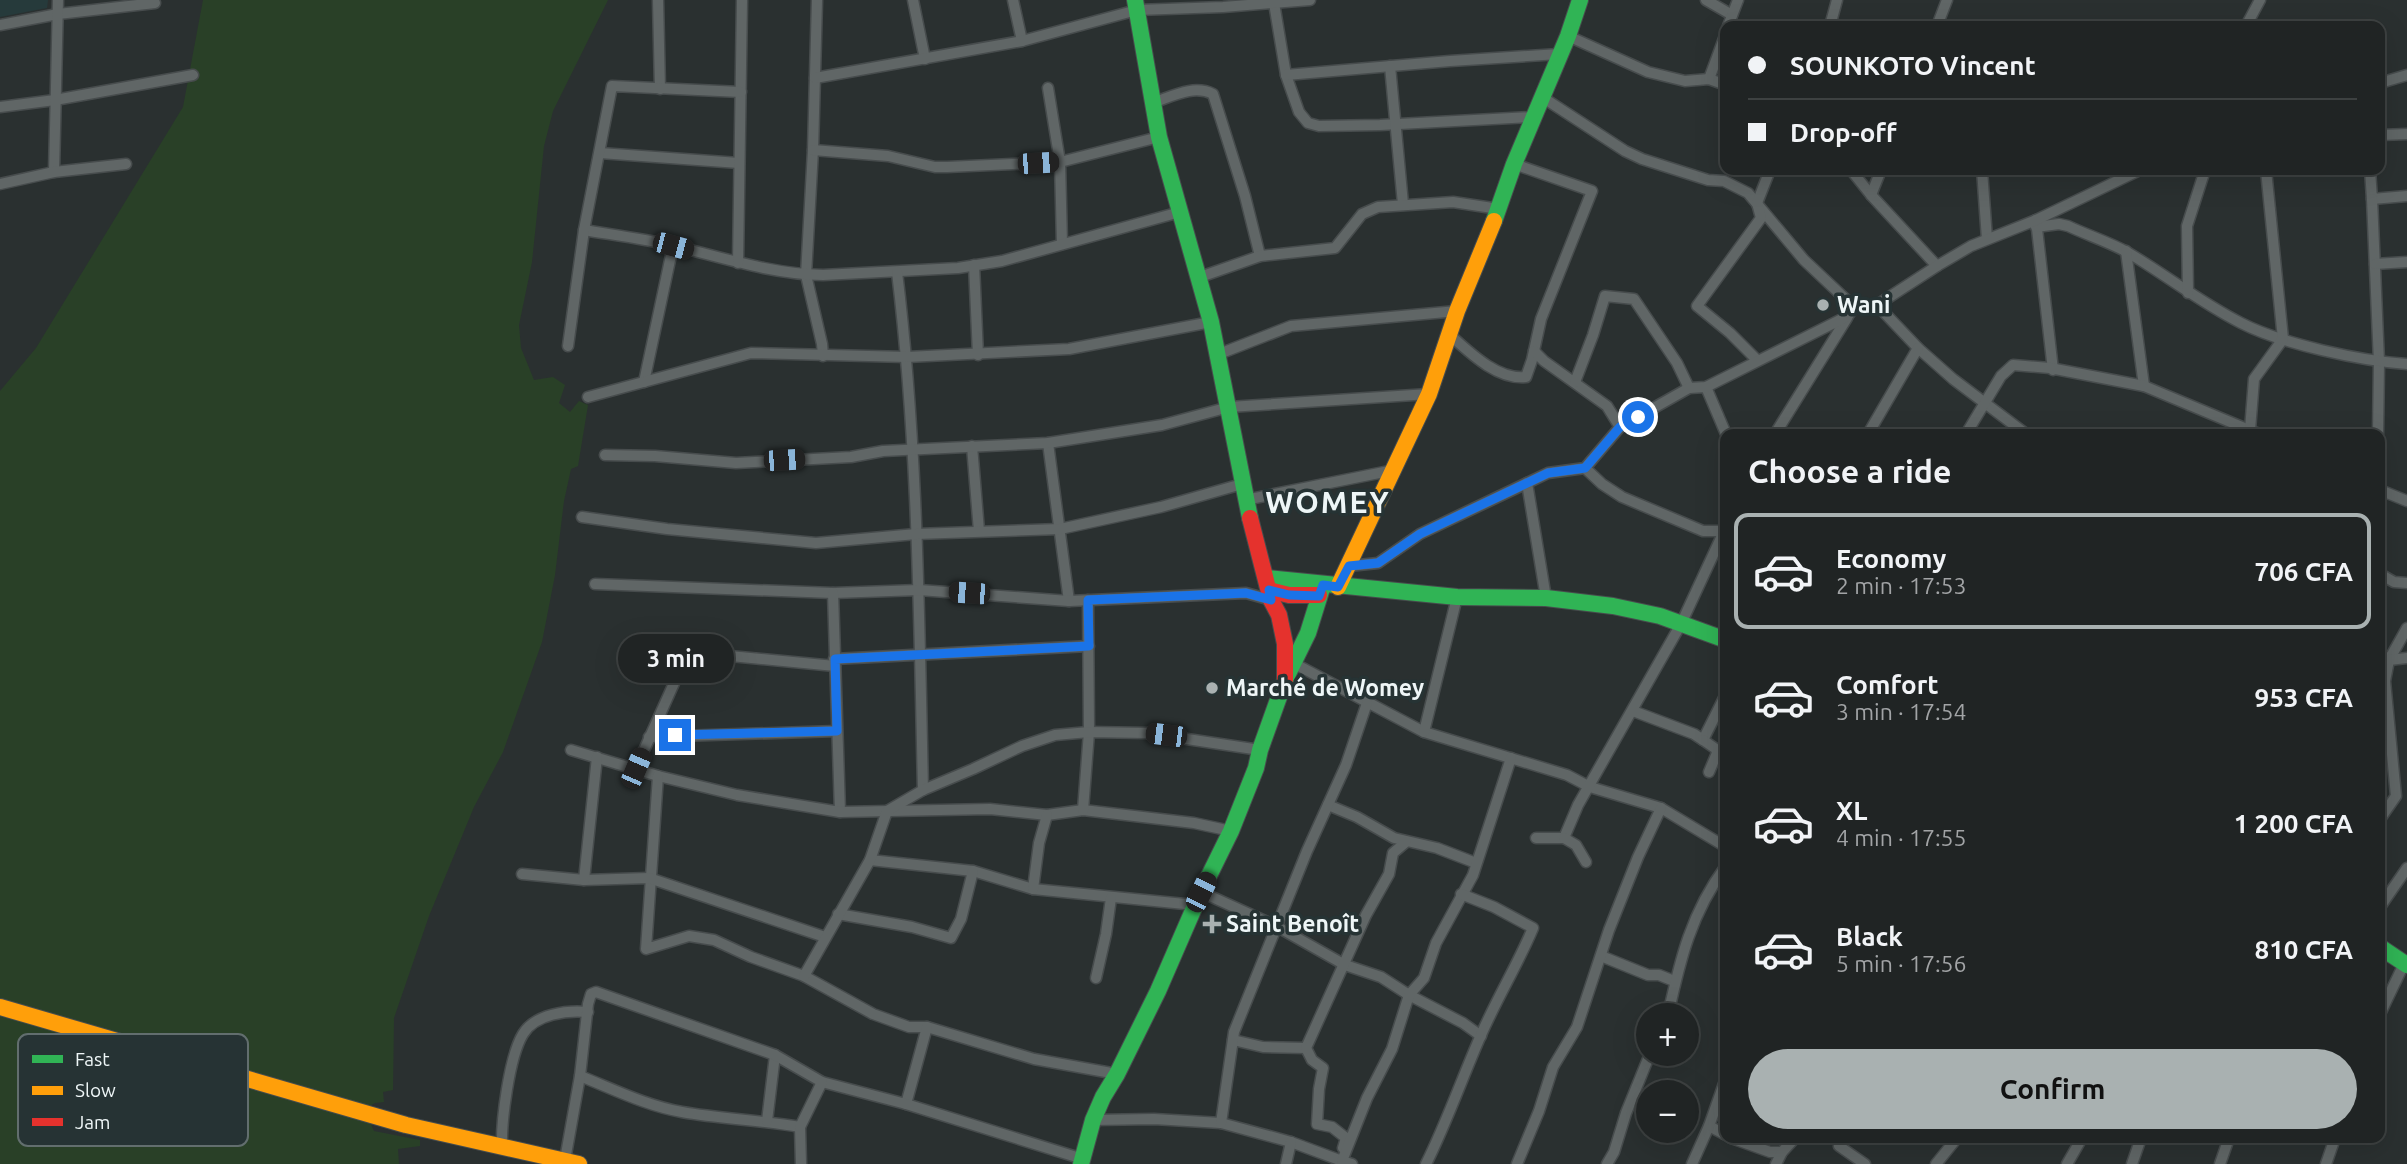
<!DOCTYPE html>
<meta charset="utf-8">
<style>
body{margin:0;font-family:Ubuntu,sans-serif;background:#282c2c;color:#f1f3f6;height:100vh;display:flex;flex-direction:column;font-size:26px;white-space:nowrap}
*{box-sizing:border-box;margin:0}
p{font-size:23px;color:#a2a4a6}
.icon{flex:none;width:38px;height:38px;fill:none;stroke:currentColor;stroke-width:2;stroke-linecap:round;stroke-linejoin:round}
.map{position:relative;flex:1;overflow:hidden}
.sheet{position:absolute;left:1720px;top:429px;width:665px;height:714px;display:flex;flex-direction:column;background:#202424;border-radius:14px;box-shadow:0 7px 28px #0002,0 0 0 2px #3d4141}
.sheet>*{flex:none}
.top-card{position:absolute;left:1720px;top:21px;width:665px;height:154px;border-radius:14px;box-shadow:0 7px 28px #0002,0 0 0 2px #3d4141;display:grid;align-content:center;height:154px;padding:0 28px;background:#202424}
.tools{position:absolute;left:1636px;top:1003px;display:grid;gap:14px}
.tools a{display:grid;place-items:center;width:63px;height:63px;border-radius:50%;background:#202424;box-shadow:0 7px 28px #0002,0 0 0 2px #3d4141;font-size:35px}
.end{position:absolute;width:32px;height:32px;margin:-16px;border:9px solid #1a73e8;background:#fff;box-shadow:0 0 0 4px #fff}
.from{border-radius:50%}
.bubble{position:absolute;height:49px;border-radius:24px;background:#202424;box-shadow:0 7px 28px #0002,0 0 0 2px #3d4141;font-size:23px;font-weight:700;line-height:49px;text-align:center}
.car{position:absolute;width:21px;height:42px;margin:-21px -10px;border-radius:9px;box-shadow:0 0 5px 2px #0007;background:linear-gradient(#222 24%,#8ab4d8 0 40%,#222 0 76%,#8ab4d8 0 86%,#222 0)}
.top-card b{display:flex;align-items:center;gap:24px;height:66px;font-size:26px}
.top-card b+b{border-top:2px solid #3d4141}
.top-card i{width:18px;height:18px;background:#f1f3f6}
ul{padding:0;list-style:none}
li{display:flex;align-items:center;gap:21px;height:116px;margin:0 14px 10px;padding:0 14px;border:4px solid transparent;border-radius:14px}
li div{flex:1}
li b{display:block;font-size:26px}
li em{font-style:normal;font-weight:700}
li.current{border-color:#a9b1b1}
li>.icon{width:63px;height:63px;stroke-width:1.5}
h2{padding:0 28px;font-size:32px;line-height:84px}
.button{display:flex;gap:14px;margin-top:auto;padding:14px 28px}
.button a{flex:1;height:80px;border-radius:42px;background:#a9b1b1;color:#111;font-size:28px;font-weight:700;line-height:80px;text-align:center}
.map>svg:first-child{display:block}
.built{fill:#263a3b}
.green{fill:#294027}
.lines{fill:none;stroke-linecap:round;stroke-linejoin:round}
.street-casing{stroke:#474c4d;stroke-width:13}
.fast-casing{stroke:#474c4d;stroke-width:18}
.slow-casing{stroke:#474c4d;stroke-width:18}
.jam-casing{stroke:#474c4d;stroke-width:18}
.street{stroke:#606666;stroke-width:10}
.fast{stroke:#30b455;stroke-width:16}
.slow{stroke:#ff9f0a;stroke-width:16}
.jam{stroke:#e5322d;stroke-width:16}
.route{stroke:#1a73e8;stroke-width:9}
.poi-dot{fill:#a9b1b1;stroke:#263334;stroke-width:2.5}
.labels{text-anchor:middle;stroke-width:7;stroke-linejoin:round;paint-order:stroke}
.poi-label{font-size:23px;font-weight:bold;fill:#eef6f7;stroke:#263334;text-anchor:start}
.district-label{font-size:30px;font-weight:bold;letter-spacing:2px;fill:#eef6f7;stroke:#263334}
.key{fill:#263334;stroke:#626e6e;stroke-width:2}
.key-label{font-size:19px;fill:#eef6f7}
</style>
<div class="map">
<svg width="2407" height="1164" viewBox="0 0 2407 1164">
<rect width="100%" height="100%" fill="#2a3030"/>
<!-- built -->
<path class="built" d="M 0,0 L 48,0 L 47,8 L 0,17 Z"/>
<!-- green -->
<path class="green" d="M 203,0 L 608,0 L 553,111 L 544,146 L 532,262 L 519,325 L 521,348 L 534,380 L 553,377 L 565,385 L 559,403 L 570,412 L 579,401 L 588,405 L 578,466 L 571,469 L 564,501 L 555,575 L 542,642 L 503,752 L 474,807 L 429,916 L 394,1018 L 393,1090 L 383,1092 L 384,1102 L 375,1103 L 364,1109 L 374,1131 L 420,1140 L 420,1146 L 398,1149 L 399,1164 L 0,1164 L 0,391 L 36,348 L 183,107 Z"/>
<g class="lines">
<!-- street casing -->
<g class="street-casing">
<g id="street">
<path d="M 658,0 L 660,89"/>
<path d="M 817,0 L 813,150 L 806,275 L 822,344 L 823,356"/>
<path d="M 913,0 L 925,59"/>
<path d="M 1013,0 L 1022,41"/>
<path d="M 1706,0 L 1732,15"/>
<path d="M 1274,3 L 1286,75 L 1299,112 L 1308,123 L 1319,126 L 1380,125 L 1533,117"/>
<path d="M 0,25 L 58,14 L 155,3"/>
<path d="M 1728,26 L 1738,0"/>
<path d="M 1830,26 L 1837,0"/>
<path d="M 1937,26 L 1947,0"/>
<path d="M 2246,26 L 2260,0"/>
<path d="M 1568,36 L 1648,72 L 1685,81 L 1709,79 L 1726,85"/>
<path d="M 1390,66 L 1403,204"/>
<path d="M 1286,75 L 1450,61 L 1559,54"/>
<path d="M 815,78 L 1022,41 L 1137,10 L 1223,7 L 1310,0"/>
<path d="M 1709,79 L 1726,33"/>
<path d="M 2380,83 L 2407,75"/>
<path d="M 1048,88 L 1060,162 L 1062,244"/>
<path d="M 1542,97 L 1625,151 L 1642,159 L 1708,180 L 1724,181 L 1748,193 L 1804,260 L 1854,307"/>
<path d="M 1152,103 C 1171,97 1193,84 1213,94 L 1245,196 L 1260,256"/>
<path d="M 0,107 L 55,100 L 193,75"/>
<path d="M 2380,135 L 2407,134"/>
<path d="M 813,150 L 888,156 L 935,167 L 947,167 L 1060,162 L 1159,137"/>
<path d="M 600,153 L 739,163"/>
<path d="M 1851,170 L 1871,195 L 1937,266"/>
<path d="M 1982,170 L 1987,239"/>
<path d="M 2370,170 L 2372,199 L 2407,196"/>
<path d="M 54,172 L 58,0"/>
<path d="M 0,184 L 54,172 L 126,164"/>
<path d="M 1871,195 L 1881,170"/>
<path d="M 2372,199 L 2379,362 L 2378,434"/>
<path d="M 2036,220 L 2053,370"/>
<path d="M 2036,227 L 2059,224 L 2068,226 C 2087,235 2109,242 2127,252 C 2166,275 2201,303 2241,323 C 2282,344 2361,361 2407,364"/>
<path d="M 584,230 C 614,235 645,239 675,246 C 724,258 772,274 823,275 L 958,268 L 1002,261 L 1180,212"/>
<path d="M 2126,251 L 2144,386"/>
<path d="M 738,263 L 742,0"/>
<path d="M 2375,264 L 2407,262"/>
<path d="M 974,265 L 978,355"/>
<path d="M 897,272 C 918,444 919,617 923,790"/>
<path d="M 1200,277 L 1260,256 L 1335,248 L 1362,214 L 1378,207 L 1453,202 L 1499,209"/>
<path d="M 2188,293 L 2187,226 L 2205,170"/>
<path d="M 1877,305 L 1918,348 L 1953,379 L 2026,434"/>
<path d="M 1449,334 C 1469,352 1497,380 1526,377 L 1532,360 L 1541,319 L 1592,191 L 1514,164"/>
<path d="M 568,346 L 584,230 L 612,86 L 741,92"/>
<path d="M 1534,351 L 1544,361 L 1607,406 L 1620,427"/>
<path d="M 1219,354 L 1291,326 L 1457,311"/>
<path d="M 1757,360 L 1730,333 L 1697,306 L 1761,218 L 1757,203 L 1770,170"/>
<path d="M 644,382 L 673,246"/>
<path d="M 1575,382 L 1593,335 L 1605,296 L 1634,299 L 1677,363 L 1689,388"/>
<path d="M 1706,387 L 1726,434"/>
<path d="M 588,397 L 751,353 L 907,357 L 1069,349 L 1211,322"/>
<path d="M 1775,434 L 1847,318"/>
<path d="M 1868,434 L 1918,348"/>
<path d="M 1966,434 L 2001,376 L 2013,365 L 2050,368 L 2144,386 L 2259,434"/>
<path d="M 2247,434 L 2250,430 L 2254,379 L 2283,339 L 2266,170"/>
<path d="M 1048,443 L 1069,601"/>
<path d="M 972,446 L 979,531"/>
<path d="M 605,455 L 655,456 L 736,463 L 851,457 L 883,451 L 1048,443 L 1162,425 L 1229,407 L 1429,394"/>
<path d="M 1585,468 L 1602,484 L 1622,497 L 1703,531 L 1723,531"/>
<path d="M 1527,483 L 1546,598"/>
<path d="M 2380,490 L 2407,501"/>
<path d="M 1245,500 L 1394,470"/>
<path d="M 582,517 L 667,529 L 816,543 L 916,534 L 1060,529 L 1161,507 L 1242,484"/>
<path d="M 1349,566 L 1378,563 L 1420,534 L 1548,473 L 1585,468 L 1620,427 L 1689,388 L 1706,387 L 1848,316 L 1854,307 L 1877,305 L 1937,266 L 1971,246 L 2036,220 L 2140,170"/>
<path d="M 2380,574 L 2394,582 L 2407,583"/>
<path d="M 595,584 L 833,593 L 919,590 L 1069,601 L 1246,593 L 1271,600"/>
<path d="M 833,593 L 840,812"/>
<path d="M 2380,653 L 2389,660 L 2385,681 L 2396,796 L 2380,819"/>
<path d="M 834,659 L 1089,646"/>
<path d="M 2389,660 L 2407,628"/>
<path d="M 2389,660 L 2407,658"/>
<path d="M 1295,664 L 1424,732 L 1567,775 L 1590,787 L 1661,808 L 1726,847"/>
<path d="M 1633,711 L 1694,734 L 1703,740 L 1726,694"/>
<path d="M 1424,732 L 1457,597"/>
<path d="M 649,737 L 837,731"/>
<path d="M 1703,740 L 1716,749 L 1717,753 L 1709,772"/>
<path d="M 571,750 L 658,776 L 737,795 L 840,812 L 990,809 L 1047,815 L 1083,810 L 1194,823 L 1231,831"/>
<path d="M 636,768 L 688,652 L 835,666"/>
<path d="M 658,776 L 646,949 L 689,936 L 714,940 L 751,957 L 804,976 L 873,1014 L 909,1027 L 927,1027 L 1034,1059 L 1117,1074"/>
<path d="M 1328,805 L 1357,817 L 1394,838 L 1437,848 L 1476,863"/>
<path d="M 1083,810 L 1089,732 L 1088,600"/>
<path d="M 1536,838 L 1564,838 L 1578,805 L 1681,624 L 1726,527"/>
<path d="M 1564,838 L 1576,845 L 1586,862"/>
<path d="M 870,860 L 973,871 L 1033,889 L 1195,905"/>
<path d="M 522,874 L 584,880 L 649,878 L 825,937"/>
<path d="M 584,880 L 597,757"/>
<path d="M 1033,889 L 1039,843 L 1047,815"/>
<path d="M 1201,892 L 1276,926 L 1345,965 L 1381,977 L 1409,995 L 1463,1023 L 1481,1036"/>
<path d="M 2380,907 L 2407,868"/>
<path d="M 838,914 L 912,927 L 951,938 L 961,919 L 973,871"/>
<path d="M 1601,956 L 1648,975 L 1659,975 L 1674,981"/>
<path d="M 804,976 L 870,860 L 887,811 L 923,790 L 973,769 L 1022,746 L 1055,735 L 1089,732 L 1147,733 L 1260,750"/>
<path d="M 1096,978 L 1106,934 L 1111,898"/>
<path d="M 2380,1014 L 2404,964"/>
<path d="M 1668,1015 C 1680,960 1691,913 1726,866"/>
<path d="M 1233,1040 L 1263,1047 L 1306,1048"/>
<path d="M 580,1076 C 613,1089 647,1106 682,1112 C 721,1119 761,1120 800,1127"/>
<path d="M 906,1104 L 927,1027"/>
<path d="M 1093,1120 L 1154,1119 L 1221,1123 L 1291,1142 L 1342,1161"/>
<path d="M 767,1121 L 775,1055"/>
<path d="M 1221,1123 L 1234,1032 L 1307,851 L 1346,765 L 1367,703"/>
<path d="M 1709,1126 L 1726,1135"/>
<path d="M 1731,1138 L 1770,1152 L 1782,1152"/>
<path d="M 1842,1138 L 1839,1146 L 1865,1164"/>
<path d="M 502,1148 C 501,1122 509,1057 523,1034 C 535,1014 567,1010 588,1012"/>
<path d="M 1343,1148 L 1346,1138 L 1332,1127 L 1317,1124 L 1319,1089 L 1323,1068 L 1312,1060 L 1306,1048 L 1366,915 L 1389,874 L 1393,853 L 1406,842"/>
<path d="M 565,1160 L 580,1076 L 588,1004 L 591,994 L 596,992 L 775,1055 L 822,1082 L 906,1104 L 1083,1159"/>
<path d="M 801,1164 L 800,1127 L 822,1082"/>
<path d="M 1286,1164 L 1291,1142"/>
<path d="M 1352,1164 L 1342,1161 L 1367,1098 L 1392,1049 L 1409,995 L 1424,978 L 1436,943 L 1473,875 L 1511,758"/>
<path d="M 1426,1164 C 1447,1122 1462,1078 1481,1035 C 1497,998 1518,964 1533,928 L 1494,907 L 1461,894"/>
<path d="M 1517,1164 L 1539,1111 L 1553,1067 L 1577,1027 L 1609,930 L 1638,857 L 1661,808"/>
<path d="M 1607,1164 L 1614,1152 L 1626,1113 L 1650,1054"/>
<path d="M 1692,1164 L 1709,1126 L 1726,1078"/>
<path d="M 1776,1164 L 1782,1152 L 1795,1138"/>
<path d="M 1936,1164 L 1957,1138"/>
<path d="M 2067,1164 L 2082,1138"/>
<path d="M 2132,1164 L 2141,1138"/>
<path d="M 2220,1164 L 2229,1138"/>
<path d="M 2326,1164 L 2335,1138"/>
</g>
</g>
<!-- fast casing -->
<g class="fast-casing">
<g id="fast">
<path d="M 1135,0 L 1159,137 L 1211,322 L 1250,518"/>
<path d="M 1494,221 L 1514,164 L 1568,36 L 1580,0"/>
<path d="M 1266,578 L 1457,597 L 1546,598 L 1613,606 L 1660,616 L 1726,640"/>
<path d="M 2380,947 L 2407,965"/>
<path d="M 1081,1164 L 1093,1120 L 1103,1097 L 1117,1074 L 1158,991 L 1201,892 L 1231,831 L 1256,768 L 1260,750 L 1285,680 L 1308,633 L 1323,585"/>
</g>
</g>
<!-- slow casing -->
<g class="slow-casing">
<g id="slow">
<path d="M 1338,587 L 1429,394 L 1457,311 L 1494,221"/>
<path d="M 0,1007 L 406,1125 L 579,1164"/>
</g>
</g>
<!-- jam casing -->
<g class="jam-casing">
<g id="jam">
<path d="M 1250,518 L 1271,600 L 1279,615 L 1285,644 L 1285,680"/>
<path d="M 1269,590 L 1289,595 L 1319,595"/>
</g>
</g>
<!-- street -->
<use href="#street" class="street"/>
<!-- fast -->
<use href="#fast" class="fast"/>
<!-- slow -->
<use href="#slow" class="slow"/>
<!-- jam -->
<use href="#jam" class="jam"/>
</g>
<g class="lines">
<!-- route -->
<path class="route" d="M 675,735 L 837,731 L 835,659 L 1089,646 L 1088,600 L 1246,593 L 1271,600 L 1269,590 L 1289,595 L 1319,596 L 1323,585 L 1338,587 L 1349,566 L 1378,563 L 1420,534 L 1548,473 L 1585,468 L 1620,427 L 1638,417"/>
</g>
<!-- markers -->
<g class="poi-dot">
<circle cx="1823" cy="305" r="7"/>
<circle cx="1212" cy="688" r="7"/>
<path d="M1208.5 913.5h7v7h7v7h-7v7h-7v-7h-7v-7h7z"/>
</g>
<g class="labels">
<!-- poi labels -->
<g class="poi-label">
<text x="1837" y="313">Wani</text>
<text x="1226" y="696">Marché de Womey</text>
<text x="1226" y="932">Saint Benoît</text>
</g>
<!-- district labels -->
<g class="district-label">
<text x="1328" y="513">WOMEY</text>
</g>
</g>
<!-- legend -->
<rect x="18" y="1034" width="230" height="112" rx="10" class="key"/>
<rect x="32" y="1055" width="31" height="8" fill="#30b455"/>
<rect x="32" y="1086" width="31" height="9" fill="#ff9f0a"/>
<rect x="32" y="1118" width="31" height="8" fill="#e5322d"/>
<g class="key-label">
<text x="75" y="1066">Fast</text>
<text x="75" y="1097">Slow</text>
<text x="75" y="1129">Jam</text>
</g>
</svg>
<div class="tools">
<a>+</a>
<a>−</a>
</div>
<i class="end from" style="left:1638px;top:417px"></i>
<i class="end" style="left:675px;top:735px"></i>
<div class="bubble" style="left:618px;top:634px;width:116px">3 min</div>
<i class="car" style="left:1038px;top:163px;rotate:87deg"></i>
<i class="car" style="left:673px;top:246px;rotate:105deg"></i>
<i class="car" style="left:784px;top:460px;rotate:87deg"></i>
<i class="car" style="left:969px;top:593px;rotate:274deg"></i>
<i class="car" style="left:1166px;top:735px;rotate:277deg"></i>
<i class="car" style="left:636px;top:768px;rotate:23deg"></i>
<i class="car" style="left:1201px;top:892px;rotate:26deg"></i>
<div class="top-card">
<b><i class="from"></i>SOUNKOTO Vincent</b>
<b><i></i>Drop-off</b>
</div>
<section class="sheet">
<h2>Choose a ride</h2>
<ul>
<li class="current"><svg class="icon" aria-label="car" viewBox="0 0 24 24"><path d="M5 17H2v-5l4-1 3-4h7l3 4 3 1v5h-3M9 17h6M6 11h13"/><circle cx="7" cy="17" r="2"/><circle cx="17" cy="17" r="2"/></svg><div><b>Economy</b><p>2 min · 17:53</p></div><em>706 CFA</em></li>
<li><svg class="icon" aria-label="car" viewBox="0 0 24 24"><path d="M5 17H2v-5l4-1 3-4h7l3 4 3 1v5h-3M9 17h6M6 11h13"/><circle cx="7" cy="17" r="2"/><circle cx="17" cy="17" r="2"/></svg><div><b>Comfort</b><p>3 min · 17:54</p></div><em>953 CFA</em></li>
<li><svg class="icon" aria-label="car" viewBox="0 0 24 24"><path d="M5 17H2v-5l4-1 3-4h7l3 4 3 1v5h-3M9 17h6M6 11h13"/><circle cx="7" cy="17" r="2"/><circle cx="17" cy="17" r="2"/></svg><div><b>XL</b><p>4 min · 17:55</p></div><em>1 200 CFA</em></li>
<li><svg class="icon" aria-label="car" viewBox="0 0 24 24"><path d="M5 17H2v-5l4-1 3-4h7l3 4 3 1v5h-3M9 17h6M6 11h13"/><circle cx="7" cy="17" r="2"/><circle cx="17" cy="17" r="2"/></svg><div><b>Black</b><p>5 min · 17:56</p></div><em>810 CFA</em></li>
</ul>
<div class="button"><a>Confirm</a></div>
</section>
</div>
